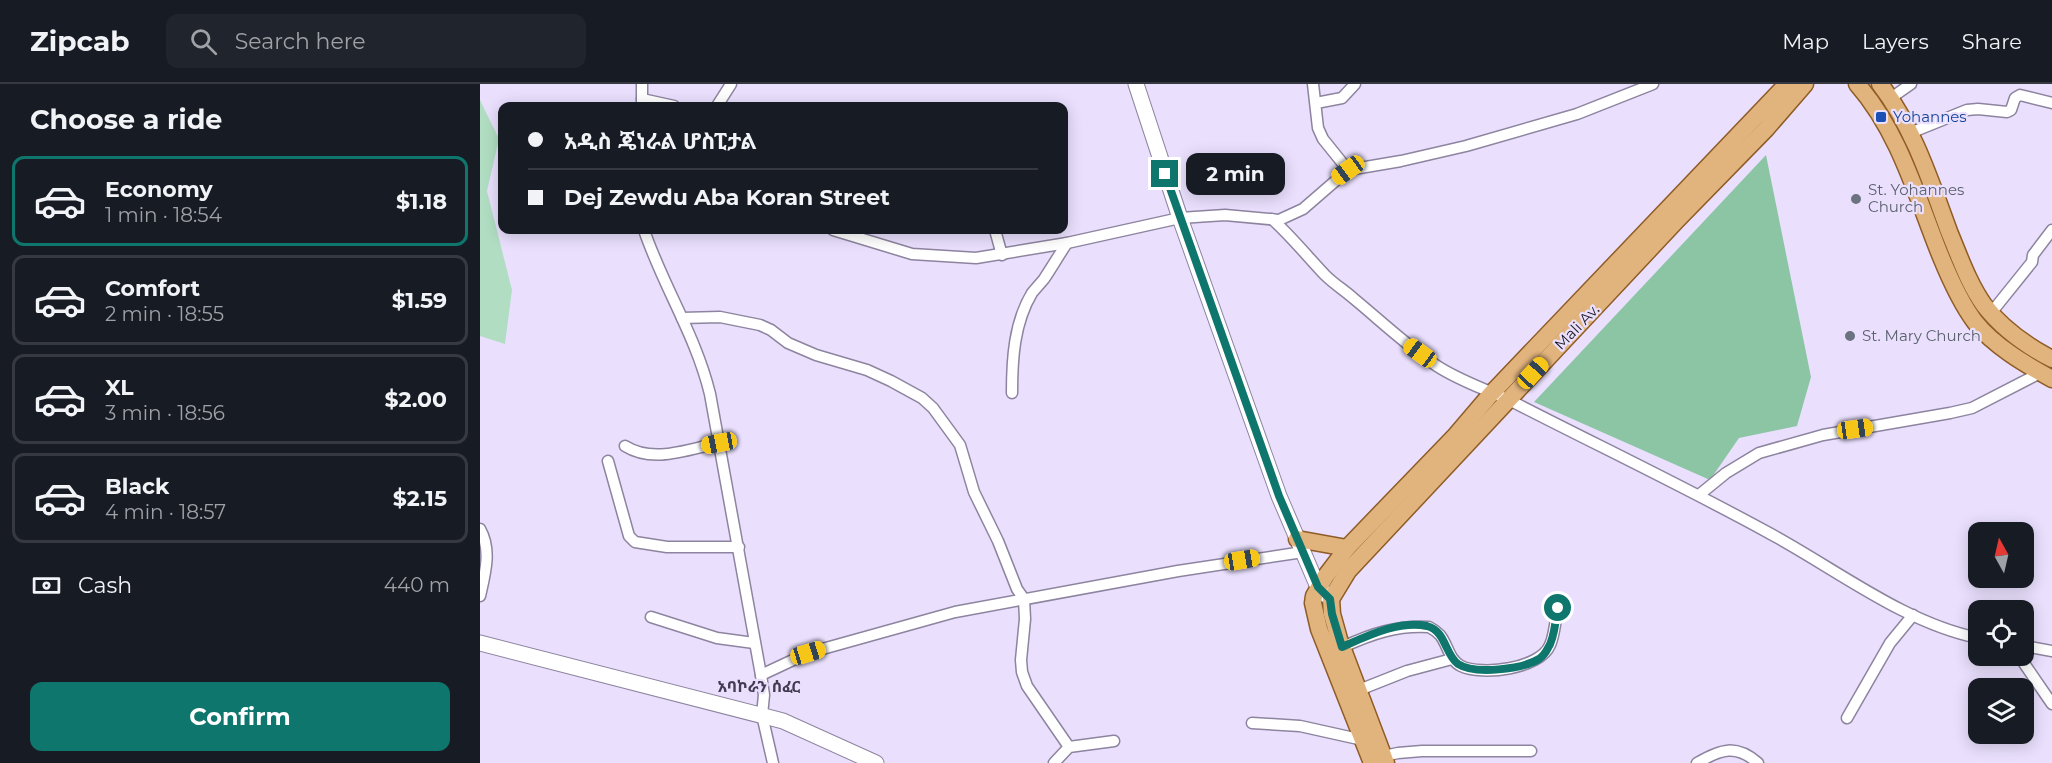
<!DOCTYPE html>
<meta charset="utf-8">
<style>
body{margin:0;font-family:Montserrat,"Noto Sans Ethiopic",sans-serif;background:#20242c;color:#f1f3f6;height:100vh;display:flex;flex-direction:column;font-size:22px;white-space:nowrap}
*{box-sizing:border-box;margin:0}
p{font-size:20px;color:#9ea1a6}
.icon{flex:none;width:33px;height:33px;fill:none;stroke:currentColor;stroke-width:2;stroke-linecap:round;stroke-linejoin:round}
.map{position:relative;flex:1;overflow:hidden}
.sheet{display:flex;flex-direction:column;background:#171b24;width:480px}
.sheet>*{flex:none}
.hud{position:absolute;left:18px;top:18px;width:570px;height:132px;border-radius:12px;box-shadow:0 3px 15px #0003;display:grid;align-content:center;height:132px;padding:0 30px;background:#171b24}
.needle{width:39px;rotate:352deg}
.buttons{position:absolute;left:1488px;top:438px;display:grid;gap:12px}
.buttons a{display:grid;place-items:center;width:66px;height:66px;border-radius:12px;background:#171b24;box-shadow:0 3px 15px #0003;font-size:30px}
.end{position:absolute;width:27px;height:27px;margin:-14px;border:8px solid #0f766e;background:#fff;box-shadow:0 0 0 3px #fff}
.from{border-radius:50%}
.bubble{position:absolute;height:42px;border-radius:12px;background:#171b24;box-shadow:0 3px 15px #0003;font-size:20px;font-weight:700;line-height:42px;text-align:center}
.car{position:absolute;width:18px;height:36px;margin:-18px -9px;border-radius:8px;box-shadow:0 0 4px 2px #0007;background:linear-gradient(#f5c518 24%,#345 0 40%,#f5c518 0 76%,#345 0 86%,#f5c518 0)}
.hud b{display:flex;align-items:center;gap:21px;height:57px;font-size:22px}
.hud b+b{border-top:2px solid #363941}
.hud i{width:15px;height:15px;background:#f1f3f6}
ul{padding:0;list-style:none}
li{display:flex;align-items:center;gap:18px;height:90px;margin:0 12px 9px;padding:0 18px;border:3px solid #363941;border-radius:12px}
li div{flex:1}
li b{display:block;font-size:22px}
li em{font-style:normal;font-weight:700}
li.on{border-color:#0f766e}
li>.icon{width:54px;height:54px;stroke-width:1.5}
h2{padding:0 30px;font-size:27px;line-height:72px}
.pay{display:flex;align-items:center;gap:15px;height:66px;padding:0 30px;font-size:22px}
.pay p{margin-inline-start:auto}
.cta{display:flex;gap:12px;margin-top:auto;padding:12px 30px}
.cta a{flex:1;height:69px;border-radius:12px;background:#0f766e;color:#fff;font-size:24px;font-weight:700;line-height:69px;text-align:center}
header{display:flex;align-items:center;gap:36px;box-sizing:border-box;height:84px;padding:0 30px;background:#171b24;border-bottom:2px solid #363941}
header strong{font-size:28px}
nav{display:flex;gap:33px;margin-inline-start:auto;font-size:21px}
.search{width:420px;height:54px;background:#20242c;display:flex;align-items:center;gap:15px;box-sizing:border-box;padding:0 21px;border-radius:12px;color:#9ea1a6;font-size:22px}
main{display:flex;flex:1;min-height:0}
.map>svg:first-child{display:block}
.green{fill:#b1dec3}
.forest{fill:#8cc5a4}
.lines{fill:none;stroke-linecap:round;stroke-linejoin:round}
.street-casing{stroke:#8d849f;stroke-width:13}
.secondary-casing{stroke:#8d849f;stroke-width:17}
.primary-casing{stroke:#8f5c25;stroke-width:19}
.street{stroke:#fff;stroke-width:10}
.secondary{stroke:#fff;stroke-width:15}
.primary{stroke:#e1b37d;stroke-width:16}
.route{stroke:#0f766e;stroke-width:8}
.transit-dot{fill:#1a4fb4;stroke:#eae0fe;stroke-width:2}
.worship-dot{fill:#6b7280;stroke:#eae0fe;stroke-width:2}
.labels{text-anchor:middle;stroke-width:4.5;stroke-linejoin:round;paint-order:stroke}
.transit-label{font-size:15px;fill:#164399;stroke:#eae0fe;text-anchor:start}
.worship-label{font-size:15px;fill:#5b616d;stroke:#eae0fe;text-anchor:start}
.street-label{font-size:15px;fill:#1b1822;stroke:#eae0fe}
.neighbourhood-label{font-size:16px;font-weight:bold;fill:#423b52;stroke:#eae0fe}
</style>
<header>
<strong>Zipcab</strong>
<div class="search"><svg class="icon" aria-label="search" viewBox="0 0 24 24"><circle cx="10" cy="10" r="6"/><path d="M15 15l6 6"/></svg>Search here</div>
<nav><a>Map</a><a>Layers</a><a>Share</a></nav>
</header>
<main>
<section class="sheet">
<h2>Choose a ride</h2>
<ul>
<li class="on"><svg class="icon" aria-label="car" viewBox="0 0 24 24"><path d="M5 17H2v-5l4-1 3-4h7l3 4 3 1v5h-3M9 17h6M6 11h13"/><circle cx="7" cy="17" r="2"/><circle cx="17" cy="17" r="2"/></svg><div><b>Economy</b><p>1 min · 18:54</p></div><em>$1.18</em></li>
<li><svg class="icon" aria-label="car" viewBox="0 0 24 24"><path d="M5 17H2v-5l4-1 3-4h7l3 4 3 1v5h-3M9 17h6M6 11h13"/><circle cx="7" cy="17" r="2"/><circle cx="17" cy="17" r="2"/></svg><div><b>Comfort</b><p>2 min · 18:55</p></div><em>$1.59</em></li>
<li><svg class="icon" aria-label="car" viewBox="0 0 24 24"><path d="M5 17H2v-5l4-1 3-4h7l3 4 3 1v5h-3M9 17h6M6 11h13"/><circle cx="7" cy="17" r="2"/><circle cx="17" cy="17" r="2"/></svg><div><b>XL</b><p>3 min · 18:56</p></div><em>$2.00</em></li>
<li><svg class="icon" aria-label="car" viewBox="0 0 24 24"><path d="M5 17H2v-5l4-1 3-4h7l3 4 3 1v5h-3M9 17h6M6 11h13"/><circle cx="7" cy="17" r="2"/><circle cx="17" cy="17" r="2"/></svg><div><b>Black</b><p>4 min · 18:57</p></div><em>$2.15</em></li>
</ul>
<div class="pay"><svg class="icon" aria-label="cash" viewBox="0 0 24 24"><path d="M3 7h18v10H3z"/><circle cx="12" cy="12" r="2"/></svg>Cash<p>440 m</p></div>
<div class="cta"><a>Confirm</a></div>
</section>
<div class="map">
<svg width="1572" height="679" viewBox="0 0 1572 679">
<rect width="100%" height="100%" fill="#eae0fe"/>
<!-- green -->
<path class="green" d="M 0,16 L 19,55 L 7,107 L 32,206 L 25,260 L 0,252 Z"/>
<!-- forest -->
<path class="forest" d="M 1286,71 L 1331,293 L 1317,342 L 1259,354 L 1230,396 L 1054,318 Z"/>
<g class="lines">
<!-- street casing -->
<g class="street-casing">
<g id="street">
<path d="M 162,0 L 162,22"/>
<path d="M 833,0 L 838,44 L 843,55 L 868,86"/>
<path d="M 1411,14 L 1431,0"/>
<path d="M 162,15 L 194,22"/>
<path d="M 836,19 L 862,14 L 875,0"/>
<path d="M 237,22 L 251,0"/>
<path d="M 1430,49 L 1487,26 L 1498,25 L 1527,28 L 1531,26 L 1535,14 L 1540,11 L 1572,19"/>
<path d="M 792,135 C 811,152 827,172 845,191 C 854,200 864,206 873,214 C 901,237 927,262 957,282 C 983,299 1012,307 1039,321 C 1123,364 1207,404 1289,449 C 1356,485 1424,539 1498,554"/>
<path d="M 164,146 C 183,202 216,252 230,310 L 281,591 L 284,611 L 282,631 L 293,679"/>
<path d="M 353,146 L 432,170 L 496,174 L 587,159 L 700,134 L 745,131 L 799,136 L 823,125 L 868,86 L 921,77 L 986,62 L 1097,30 L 1173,0"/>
<path d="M 515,146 L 522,171"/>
<path d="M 1511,229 L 1552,178 L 1553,171 L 1572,146"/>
<path d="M 202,234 L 240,233 L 280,241 L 291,246 L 308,259 L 336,271 L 387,286 L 411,297 L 442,314 L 453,324 L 480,361 L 494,408 L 518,457 L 537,505 L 544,515 L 545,535 L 541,576 L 542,588 L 547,602 L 589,663"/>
<path d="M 532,309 C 532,275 534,239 552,209 C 556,204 560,200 564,195 C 572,183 579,171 587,159"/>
<path d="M 145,362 C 174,380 208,365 239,359"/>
<path d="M 128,377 L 149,452 L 155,458 L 187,463 L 259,463"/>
<path d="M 1219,411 L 1246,389 L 1279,369 L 1343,351 L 1470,329 L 1492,324 L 1560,289"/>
<path d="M 0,445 C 12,466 5,490 0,512"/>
<path d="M 171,533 L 237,554 L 274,559"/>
<path d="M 1544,562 L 1572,567"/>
<path d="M 863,563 C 891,550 917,541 949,543 C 953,545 957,548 960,551 C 968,561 969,576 981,582 C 1002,592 1060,585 1070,561 C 1075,550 1075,536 1078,524"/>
<path d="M 1539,572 L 1572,620"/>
<path d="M 281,591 L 328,569 L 475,528 L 698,487 L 823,468"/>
<path d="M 879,606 L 927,587 L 972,575"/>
<path d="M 1367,634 L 1410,559 L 1433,531"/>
<path d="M 772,639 L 820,642 L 883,656"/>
<path d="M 899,673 L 918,669 L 942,667 L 1051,667"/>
<path d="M 574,679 L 589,663 L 634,657"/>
<path d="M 1217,679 C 1241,665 1256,660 1278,679"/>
</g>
</g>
<!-- secondary casing -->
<g class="secondary-casing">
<g id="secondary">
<path d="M 656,0 L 700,134 L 799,412 L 838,503 L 846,511"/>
<path d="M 0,559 L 303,637 L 396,679"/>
</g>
</g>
<!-- primary casing -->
<g class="primary-casing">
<g id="primary">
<path d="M 1377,0 C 1420,49 1437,114 1461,173 C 1470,195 1480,218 1495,238 C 1514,262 1545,280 1572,295"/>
<path d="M 1400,0 C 1434,44 1451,99 1470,150 C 1480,174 1489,200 1504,221 C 1521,243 1547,262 1572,275"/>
<path d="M 817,455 L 867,464"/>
<path d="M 892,679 L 839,545 L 833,519 L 834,512 L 845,493 L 867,464 L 976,351 L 1011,310 L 1307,0"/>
<path d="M 906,679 L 859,555 L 852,530 L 851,515 L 868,487 L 1197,136 L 1286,45 L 1325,0"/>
</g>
</g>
<!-- street -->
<use href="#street" class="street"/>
<!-- secondary -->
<use href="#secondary" class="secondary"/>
<!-- primary -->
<use href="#primary" class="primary"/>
</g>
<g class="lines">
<!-- route -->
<path class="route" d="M 685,90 L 799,412 L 838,503 L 850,515 L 852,530 L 862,563 C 887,552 919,536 947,542 C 966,547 965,571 978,580 C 995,591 1043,585 1059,575 C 1062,573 1066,568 1068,564 C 1075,554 1075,536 1078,524"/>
</g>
<!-- markers -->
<rect class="transit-dot" x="1395" y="27" width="12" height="12" rx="3"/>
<g class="worship-dot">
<circle cx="1376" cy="115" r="6"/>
<circle cx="1370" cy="252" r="6"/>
</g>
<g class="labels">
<!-- transit labels -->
<g class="transit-label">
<text x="1413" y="38">Yohannes</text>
</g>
<!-- worship labels -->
<g class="worship-label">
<text x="1388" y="111">St. Yohannes<tspan x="1388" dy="17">Church</tspan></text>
<text x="1382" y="257">St. Mary Church</text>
</g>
<!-- street labels -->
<g class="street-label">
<text transform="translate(1097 243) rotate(-46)" y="5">Mali Av.</text>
</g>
<!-- neighbourhood labels -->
<g class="neighbourhood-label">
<text x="279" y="608">አባኮራን ሰፈር</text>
</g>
</g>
</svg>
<div class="buttons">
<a><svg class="needle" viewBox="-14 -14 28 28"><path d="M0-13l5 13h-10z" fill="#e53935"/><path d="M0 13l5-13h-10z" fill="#9ea1a6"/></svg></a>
<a><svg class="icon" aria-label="locate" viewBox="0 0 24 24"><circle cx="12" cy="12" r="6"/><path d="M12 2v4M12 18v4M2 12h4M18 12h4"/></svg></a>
<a><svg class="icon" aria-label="layers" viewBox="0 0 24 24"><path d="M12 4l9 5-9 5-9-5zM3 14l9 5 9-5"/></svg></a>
</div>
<i class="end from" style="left:1078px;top:524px"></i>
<i class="end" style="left:685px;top:90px"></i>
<div class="bubble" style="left:706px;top:69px;width:99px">2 min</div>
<i class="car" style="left:868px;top:86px;rotate:234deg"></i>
<i class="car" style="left:940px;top:269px;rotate:306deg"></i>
<i class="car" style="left:1053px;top:289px;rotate:43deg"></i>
<i class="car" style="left:1375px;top:345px;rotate:82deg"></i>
<i class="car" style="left:239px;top:359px;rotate:259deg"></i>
<i class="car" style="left:762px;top:476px;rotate:81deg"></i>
<i class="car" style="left:328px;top:569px;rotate:73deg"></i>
<div class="hud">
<b><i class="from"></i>አዲስ ጄነራል ሆስፒታል</b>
<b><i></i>Dej Zewdu Aba Koran Street</b>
</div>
</div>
</main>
